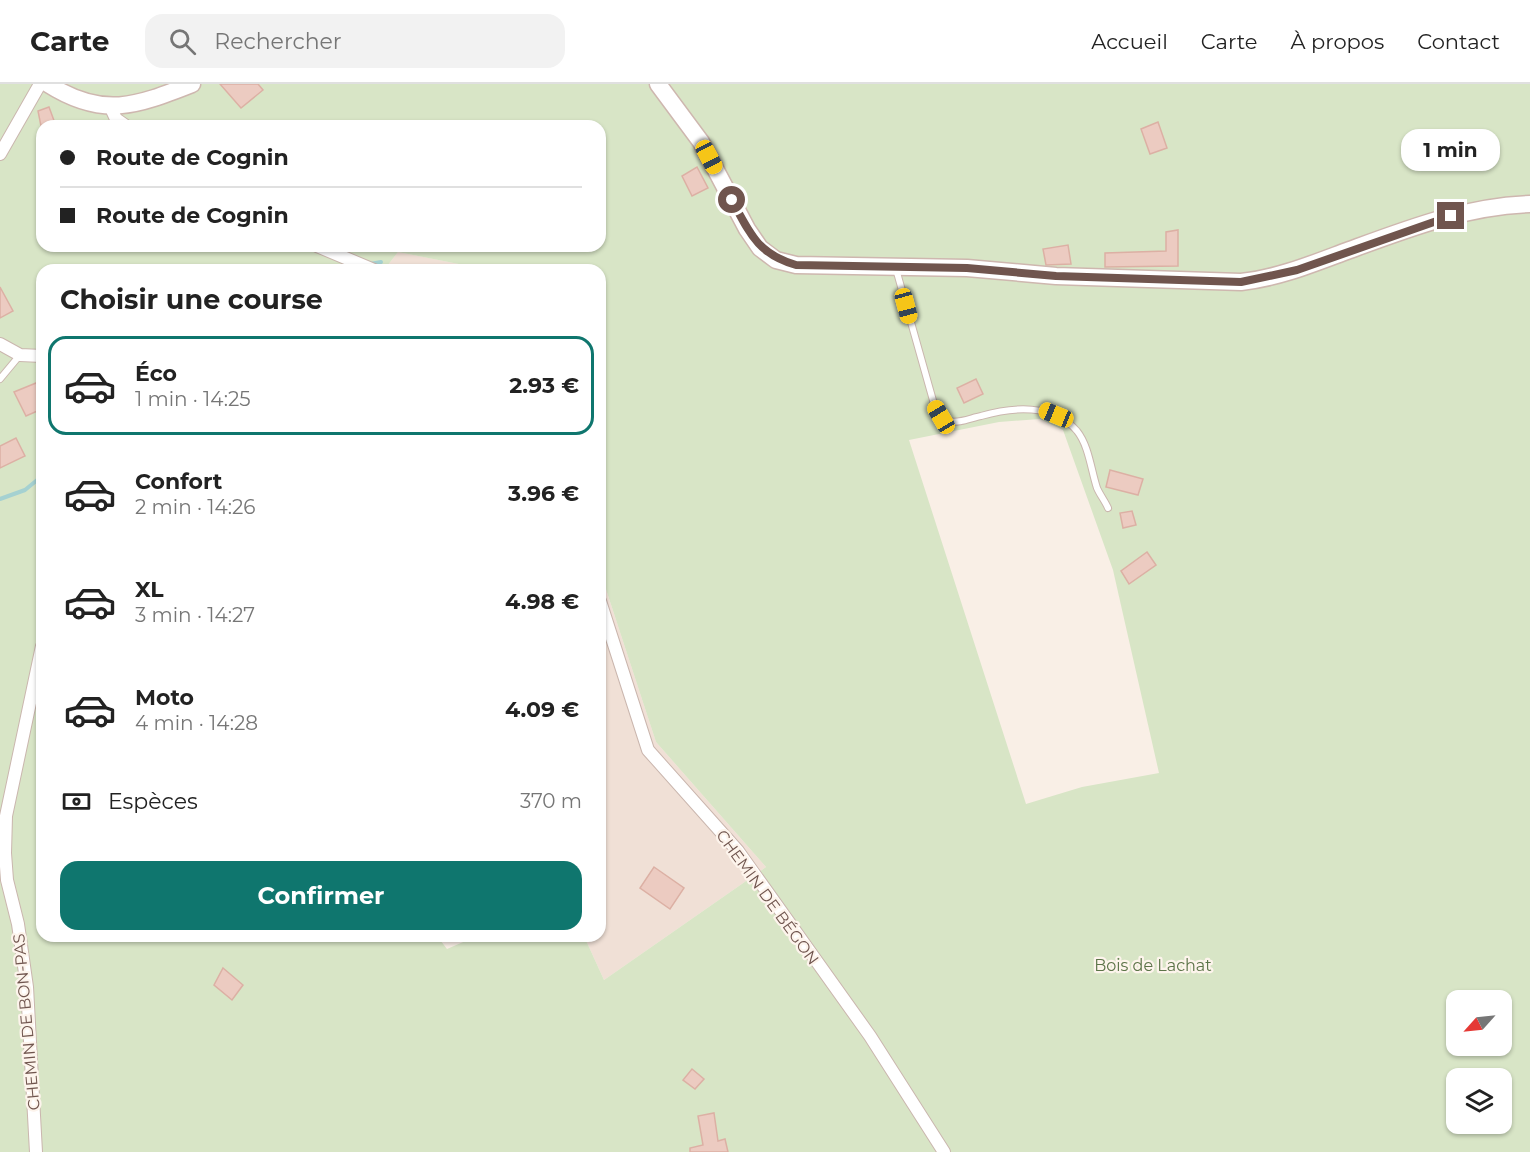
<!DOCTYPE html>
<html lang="fr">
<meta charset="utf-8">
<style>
body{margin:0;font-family:Montserrat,sans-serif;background:#f2f2f2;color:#222;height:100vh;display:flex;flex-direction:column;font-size:22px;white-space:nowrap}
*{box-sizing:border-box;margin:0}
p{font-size:20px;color:#767676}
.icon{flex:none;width:33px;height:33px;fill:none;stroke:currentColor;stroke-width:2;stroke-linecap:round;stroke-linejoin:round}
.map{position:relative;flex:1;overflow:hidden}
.panel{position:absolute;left:36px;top:180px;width:570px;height:678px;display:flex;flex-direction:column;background:#fff;border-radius:18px;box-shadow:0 2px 4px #0004}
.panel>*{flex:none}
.banner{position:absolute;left:36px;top:36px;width:570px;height:132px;border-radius:18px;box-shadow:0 2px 4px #0004;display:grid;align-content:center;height:132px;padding:0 24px;background:#fff}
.needle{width:39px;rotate:243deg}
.fabs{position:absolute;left:1446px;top:906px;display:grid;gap:12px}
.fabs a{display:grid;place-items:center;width:66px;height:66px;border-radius:12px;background:#fff;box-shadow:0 2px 4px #0004;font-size:30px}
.end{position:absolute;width:27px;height:27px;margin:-14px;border:8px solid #70554e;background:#fff;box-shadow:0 0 0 3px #fff}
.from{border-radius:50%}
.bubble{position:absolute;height:42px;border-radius:18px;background:#fff;box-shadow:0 2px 4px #0004;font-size:20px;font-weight:700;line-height:42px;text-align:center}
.car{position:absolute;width:18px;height:36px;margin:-18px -9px;border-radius:8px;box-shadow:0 0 4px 2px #0007;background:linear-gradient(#f5c518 24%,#345 0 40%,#f5c518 0 76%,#345 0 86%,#f5c518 0)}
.banner b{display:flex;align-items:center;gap:21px;height:57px;font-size:22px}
.banner b+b{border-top:2px solid #e0e0e0}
.banner i{width:15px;height:15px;background:#222}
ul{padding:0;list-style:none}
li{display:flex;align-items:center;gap:18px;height:99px;margin:0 12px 9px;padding:0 12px;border:3px solid transparent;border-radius:18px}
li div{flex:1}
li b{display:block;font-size:22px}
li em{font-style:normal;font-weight:700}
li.current{border-color:#0f766e}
li>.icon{width:54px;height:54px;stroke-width:1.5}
h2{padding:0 24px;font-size:27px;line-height:72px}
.pay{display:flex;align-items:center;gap:15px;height:66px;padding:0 24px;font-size:22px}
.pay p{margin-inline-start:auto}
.cta{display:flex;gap:12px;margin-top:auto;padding:12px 24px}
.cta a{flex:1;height:69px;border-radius:18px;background:#0f766e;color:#fff;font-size:24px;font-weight:700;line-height:69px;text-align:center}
header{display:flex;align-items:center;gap:36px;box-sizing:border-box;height:84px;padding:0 30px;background:#fff;border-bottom:2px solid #e0e0e0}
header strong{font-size:28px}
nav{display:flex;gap:33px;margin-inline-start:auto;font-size:21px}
.search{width:420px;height:54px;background:#f2f2f2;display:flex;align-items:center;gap:15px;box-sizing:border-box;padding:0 21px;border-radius:18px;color:#767676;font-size:22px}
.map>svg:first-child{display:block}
.residential{fill:#f0e0d6}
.green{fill:#d8e5c6;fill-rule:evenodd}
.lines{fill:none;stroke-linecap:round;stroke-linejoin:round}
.stream{stroke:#a5d1d1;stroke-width:4}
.building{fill:#eccbc1;stroke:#dcb0a4;stroke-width:1.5}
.lane-casing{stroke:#cab6ae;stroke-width:8}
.street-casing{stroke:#cab6ae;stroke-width:14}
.secondary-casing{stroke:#ceb7af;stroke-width:19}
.lane{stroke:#fff;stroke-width:6}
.street{stroke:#fff;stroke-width:12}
.secondary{stroke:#fff;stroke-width:16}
.route{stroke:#70554e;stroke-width:8}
.labels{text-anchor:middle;stroke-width:4.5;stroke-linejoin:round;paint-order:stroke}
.street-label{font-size:16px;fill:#70554e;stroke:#fdf4ec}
.park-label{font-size:16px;fill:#5c7448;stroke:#fdf4ec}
</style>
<header>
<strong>Carte</strong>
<div class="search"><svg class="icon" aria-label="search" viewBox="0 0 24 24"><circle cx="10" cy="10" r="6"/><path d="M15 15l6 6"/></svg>Rechercher</div>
<nav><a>Accueil</a><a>Carte</a><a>À propos</a><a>Contact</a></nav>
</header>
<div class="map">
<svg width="1530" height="1068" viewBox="0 0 1530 1068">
<rect width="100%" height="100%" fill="#f9efe6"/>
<!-- residential -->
<g class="residential">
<path d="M 398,168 L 429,174 L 489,186 L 384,186 Z"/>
<path d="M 600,487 L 656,658 L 766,783 L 604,896 L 584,852 L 600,852 Z"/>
</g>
<!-- green -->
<path class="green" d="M 0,0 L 1530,0 L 1530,1068 L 0,1068 ZM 42,42 L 600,42 L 600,162 L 42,162 ZM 398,168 L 489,186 L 600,186 L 600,487 L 656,658 L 766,783 L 604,896 L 584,852 L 477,852 L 447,865 L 437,852 L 42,852 L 42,186 L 384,186 ZM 1040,335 L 1063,346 L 1113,486 L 1159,689 L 1082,703 L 1026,720 L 909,356 L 999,338 ZM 1456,916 L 1502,916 L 1502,962 L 1456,962 ZM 1456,994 L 1502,994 L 1502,1040 L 1456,1040 Z"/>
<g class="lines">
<!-- stream -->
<g class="stream">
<path d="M 370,180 L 381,178"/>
<path d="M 338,186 L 356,183"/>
<path d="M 0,415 L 25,406 L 42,392"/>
</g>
</g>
<!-- building -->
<g class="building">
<path d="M 220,0 L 258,0 L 263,6 L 241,24 Z"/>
<path d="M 49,23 L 56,42 L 41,42 L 38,27 Z"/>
<path d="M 1158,38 L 1167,64 L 1150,70 L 1141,45 Z"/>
<path d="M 697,83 L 708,104 L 692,112 L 682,92 Z"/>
<path d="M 1178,146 L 1178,182 L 1105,183 L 1105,169 L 1166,167 L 1166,148 Z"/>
<path d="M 1068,161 L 1071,180 L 1046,181 L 1043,165 Z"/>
<path d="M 0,203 L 13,227 L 0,234 Z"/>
<path d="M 976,295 L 983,310 L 964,319 L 957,304 Z"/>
<path d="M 36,299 L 42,310 L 42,325 L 26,332 L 14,308 Z"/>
<path d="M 16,354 L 25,372 L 0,384 L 0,362 Z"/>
<path d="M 1110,386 L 1143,395 L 1138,411 L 1106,403 Z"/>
<path d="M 1132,427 L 1136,441 L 1123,444 L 1120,429 Z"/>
<path d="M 1147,468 L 1156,481 L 1129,500 L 1121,487 Z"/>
<path d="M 654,783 L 684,804 L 670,825 L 640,804 Z"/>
<path d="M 223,884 L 243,901 L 232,916 L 214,901 Z"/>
<path d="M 692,985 L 704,995 L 695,1005 L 683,996 Z"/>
<path d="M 714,1029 L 718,1057 L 725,1055 L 728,1068 L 690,1068 L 690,1064 L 703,1061 L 698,1032 Z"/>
</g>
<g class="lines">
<!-- lane casing -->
<g class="lane-casing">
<g id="lane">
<path d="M 896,185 L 934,320 C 938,327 941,334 949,337 C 958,340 971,334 981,332 C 1012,323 1053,319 1077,347 C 1089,362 1091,386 1097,404 C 1100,411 1105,417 1108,424"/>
<path d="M 0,295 L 20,271"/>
</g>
</g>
<!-- street casing -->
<g class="street-casing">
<g id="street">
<path d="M 110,22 L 116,35 L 126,42"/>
<path d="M 0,70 L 40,0"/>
<path d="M 317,162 L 374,186"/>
<path d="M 0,260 L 20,271 L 42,272"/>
<path d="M 600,517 L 648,666 L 738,767 L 870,952 L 944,1068"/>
<path d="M 36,1068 L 27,903 L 18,840 L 7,796 L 5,769 L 6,732 L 42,562"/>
</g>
</g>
<!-- secondary casing -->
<g class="secondary-casing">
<g id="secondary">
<path d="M 48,0 C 103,35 136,22 192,0"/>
<path d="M 658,0 L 701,58 L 747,145 L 760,164 L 776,176 L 796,181 L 967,184 L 1056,192 L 1241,198 C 1278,194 1312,180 1347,167 C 1407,145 1466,122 1530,120"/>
</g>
</g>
<!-- lane -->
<use href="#lane" class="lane"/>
<!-- street -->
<use href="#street" class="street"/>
<!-- secondary -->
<use href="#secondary" class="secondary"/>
</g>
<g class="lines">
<!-- route -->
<path class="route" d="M 732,116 C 750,150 758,170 796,181 L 967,184 L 1056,192 L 1241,198 L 1297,186 L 1451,132"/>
</g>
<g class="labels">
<!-- street labels -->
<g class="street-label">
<text transform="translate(768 813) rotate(54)" y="6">CHEMIN DE BÉGON</text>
<text transform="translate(26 938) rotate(-95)" y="6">CHEMIN DE BON-PAS</text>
</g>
<!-- park labels -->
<g class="park-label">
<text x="1153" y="887">Bois de Lachat</text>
</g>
</g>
</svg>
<div class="fabs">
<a><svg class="needle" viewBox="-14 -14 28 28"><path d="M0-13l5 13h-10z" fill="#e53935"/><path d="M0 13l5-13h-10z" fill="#767676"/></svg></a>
<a><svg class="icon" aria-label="layers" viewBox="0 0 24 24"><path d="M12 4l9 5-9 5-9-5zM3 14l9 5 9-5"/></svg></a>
</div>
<i class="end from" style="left:732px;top:116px"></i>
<i class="end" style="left:1451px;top:132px"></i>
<div class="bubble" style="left:1401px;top:45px;width:99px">1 min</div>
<i class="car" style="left:709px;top:73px;rotate:152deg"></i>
<i class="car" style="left:906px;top:222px;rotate:165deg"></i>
<i class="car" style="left:1056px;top:331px;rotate:292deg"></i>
<i class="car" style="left:941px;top:333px;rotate:329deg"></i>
<div class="banner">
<b><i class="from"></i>Route de Cognin</b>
<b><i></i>Route de Cognin</b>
</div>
<section class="panel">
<h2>Choisir une course</h2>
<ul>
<li class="current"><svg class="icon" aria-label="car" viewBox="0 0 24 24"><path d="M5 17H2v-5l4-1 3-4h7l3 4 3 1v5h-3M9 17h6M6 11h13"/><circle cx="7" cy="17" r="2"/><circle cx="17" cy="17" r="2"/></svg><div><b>Éco</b><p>1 min · 14:25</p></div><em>2.93 €</em></li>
<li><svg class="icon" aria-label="car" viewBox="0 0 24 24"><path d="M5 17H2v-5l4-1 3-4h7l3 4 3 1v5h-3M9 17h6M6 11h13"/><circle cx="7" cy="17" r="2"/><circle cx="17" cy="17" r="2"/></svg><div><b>Confort</b><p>2 min · 14:26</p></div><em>3.96 €</em></li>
<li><svg class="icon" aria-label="car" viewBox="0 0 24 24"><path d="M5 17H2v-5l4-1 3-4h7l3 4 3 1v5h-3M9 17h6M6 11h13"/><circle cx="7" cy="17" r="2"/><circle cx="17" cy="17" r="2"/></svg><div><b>XL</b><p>3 min · 14:27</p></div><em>4.98 €</em></li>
<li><svg class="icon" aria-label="car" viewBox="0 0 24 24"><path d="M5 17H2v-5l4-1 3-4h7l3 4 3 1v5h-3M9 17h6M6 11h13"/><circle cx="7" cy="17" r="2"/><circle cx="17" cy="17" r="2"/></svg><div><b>Moto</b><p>4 min · 14:28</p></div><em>4.09 €</em></li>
</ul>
<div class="pay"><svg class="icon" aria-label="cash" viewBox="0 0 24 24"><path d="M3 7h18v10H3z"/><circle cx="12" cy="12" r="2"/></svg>Espèces<p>370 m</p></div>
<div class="cta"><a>Confirmer</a></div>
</section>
</div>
